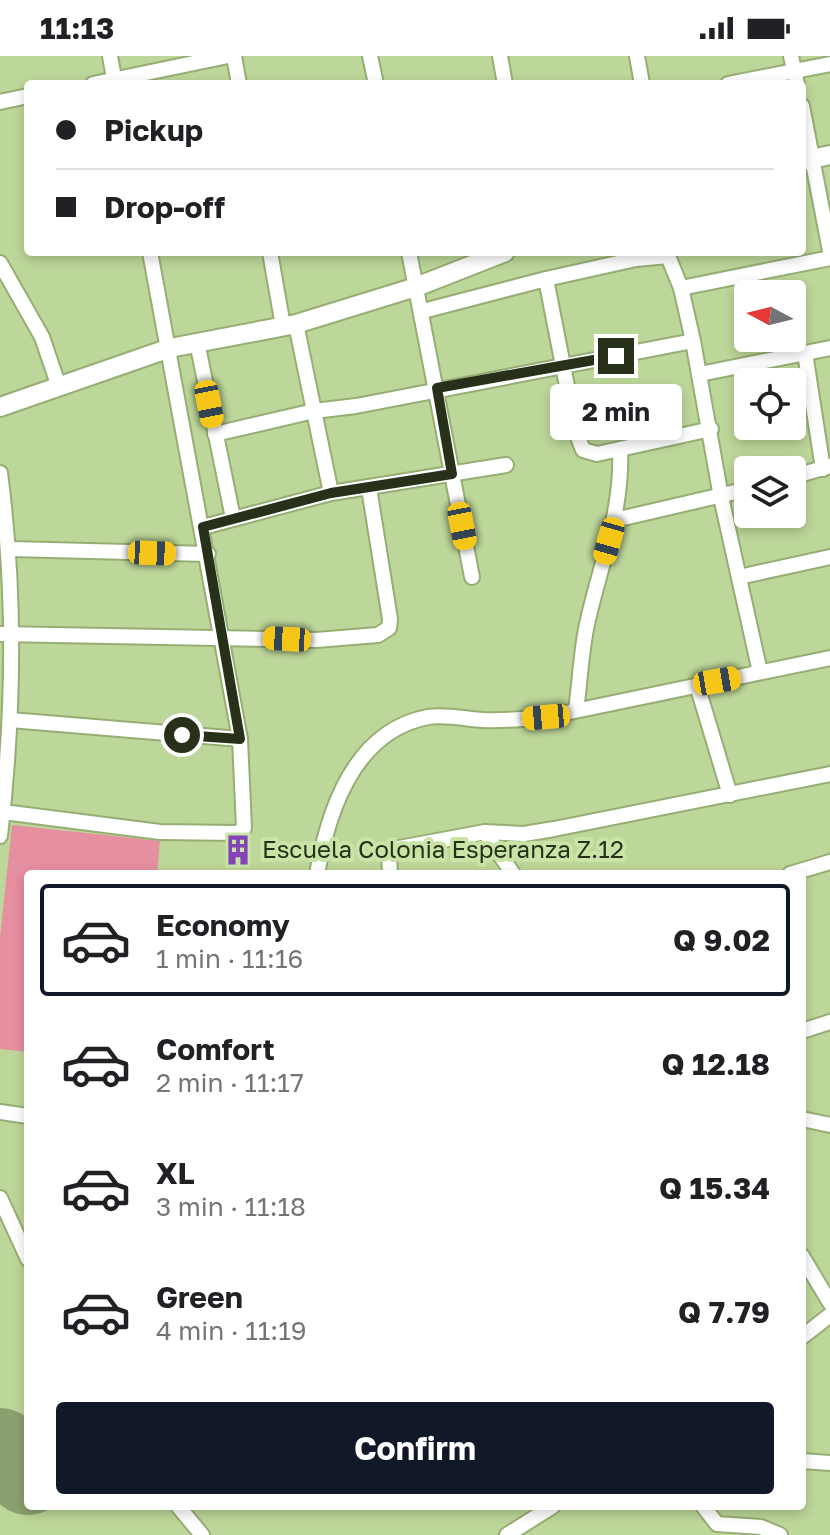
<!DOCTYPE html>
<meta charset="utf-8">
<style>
body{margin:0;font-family:"Golos Text",sans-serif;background:#f2f2f2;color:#202124;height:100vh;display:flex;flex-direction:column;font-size:30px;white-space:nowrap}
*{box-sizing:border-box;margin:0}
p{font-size:26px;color:#757577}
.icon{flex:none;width:44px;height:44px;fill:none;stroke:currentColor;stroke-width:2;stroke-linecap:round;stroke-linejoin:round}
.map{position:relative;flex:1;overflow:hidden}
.details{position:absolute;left:24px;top:814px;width:782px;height:640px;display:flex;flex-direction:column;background:#fff;border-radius:8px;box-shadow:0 4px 12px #0003}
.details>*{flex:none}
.hud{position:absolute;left:24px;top:24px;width:782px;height:176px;border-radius:8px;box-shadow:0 4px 12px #0003;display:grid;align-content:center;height:176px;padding:0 32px;background:#fff}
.needle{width:52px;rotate:277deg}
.tools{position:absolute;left:734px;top:224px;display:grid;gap:16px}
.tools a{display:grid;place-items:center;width:72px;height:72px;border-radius:8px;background:#fff;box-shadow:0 4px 12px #0003;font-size:40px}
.end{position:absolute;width:36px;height:36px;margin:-18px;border:10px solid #273018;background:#fff;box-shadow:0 0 0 4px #fff}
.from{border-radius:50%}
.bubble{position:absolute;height:56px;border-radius:8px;background:#fff;box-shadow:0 4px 12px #0003;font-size:26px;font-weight:700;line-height:56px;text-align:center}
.car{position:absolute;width:24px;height:48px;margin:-24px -12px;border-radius:10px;box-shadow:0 0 6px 2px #0007;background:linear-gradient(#f5c518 24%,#345 0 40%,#f5c518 0 76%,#345 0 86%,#f5c518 0)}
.hud b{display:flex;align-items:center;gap:28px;height:76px;font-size:30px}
.hud b+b{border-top:2px solid #e0e0e0}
.hud i{width:20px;height:20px;background:#202124}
ul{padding:14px 0 0;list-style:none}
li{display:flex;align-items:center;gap:24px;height:112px;margin:0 16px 12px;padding:0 16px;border:4px solid transparent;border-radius:8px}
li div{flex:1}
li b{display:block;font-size:30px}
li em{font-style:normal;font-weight:700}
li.current{border-color:#111827}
li>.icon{width:72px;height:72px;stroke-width:1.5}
.button{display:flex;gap:16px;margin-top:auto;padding:16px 32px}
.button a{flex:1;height:92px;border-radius:8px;background:#111827;color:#fff;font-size:32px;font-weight:700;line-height:92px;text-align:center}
.status{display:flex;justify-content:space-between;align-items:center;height:56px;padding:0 40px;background:#fff;direction:ltr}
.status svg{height:22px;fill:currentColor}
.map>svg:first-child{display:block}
.pitch{fill:#e58fa1}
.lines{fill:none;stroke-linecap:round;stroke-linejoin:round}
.runway{stroke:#8ca06f;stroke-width:84}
.minor-casing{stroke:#96ae73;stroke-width:18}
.tertiary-casing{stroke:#96ae73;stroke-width:22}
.minor{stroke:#fff;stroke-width:14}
.tertiary{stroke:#fff;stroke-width:18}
.route{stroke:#273018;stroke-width:10}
.labels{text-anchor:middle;stroke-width:8;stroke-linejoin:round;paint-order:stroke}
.poi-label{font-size:24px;fill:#273018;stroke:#cae3a6;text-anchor:start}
</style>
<div class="status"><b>11:13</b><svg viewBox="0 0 49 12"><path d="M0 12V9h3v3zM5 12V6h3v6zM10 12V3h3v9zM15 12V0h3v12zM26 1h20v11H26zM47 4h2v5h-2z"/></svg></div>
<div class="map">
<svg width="830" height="1479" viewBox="0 0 830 1479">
<rect width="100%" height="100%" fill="#bdd699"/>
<!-- pitch -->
<path class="pitch" d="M 12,769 L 160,785 L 157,818 L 28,818 L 28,996 L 0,993 L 0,882 Z"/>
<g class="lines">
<!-- runway -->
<path class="runway" d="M 0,1394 L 28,1417"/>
<!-- minor casing -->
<g class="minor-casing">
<g id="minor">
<path d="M 110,0 L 115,28"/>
<path d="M 234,0 L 239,28"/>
<path d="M 370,0 L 376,28"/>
<path d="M 500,0 L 505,28"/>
<path d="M 637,0 L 642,28"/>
<path d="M 791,0 L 797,28"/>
<path d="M 93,28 L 228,0"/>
<path d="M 728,28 L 830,8"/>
<path d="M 0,46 L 28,40"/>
<path d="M 802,50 L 830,195"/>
<path d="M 270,196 L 283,270"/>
<path d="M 409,196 L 472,521"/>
<path d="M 0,207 L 42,281 L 58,328"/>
<path d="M 546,223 L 576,376 L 583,394 L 597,398 L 711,373"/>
<path d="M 681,232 L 830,202"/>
<path d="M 423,255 L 546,223 L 636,203 L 668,200 L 681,232 L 693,285 L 721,441 L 760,616"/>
<path d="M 296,268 L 331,437"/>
<path d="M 197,286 L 233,462"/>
<path d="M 805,297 L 823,413"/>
<path d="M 700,318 L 830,292"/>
<path d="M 215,378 L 314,355 L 356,350 L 693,285"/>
<path d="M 0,417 C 16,538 14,658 0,780"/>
<path d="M 792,421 L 830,410"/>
<path d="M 615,464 L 748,433"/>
<path d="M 203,471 L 331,437 L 506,409"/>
<path d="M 10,493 L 208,498"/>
<path d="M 739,521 L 830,501"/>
<path d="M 0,578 L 316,584 L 378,579 L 389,572 L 390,563 L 369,432"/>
<path d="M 697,629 L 730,739"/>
<path d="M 576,654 C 580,626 581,596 587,568 C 600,509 623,455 620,393"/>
<path d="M 10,664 L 240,683"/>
<path d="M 3,756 L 160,776 L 238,777 L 244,772 L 240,683 L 150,196"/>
<path d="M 485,776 L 513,818"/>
<path d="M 317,818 C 328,755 354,675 428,661 C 445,658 466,663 483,664 C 504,665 525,663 546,661 L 830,602"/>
<path d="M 390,818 L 389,799 L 394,793 L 485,776 L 524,778 L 554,773 L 830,718"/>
<path d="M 790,818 L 830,806"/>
<path d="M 802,975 L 830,966"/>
<path d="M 0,1056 L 28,1060"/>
<path d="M 802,1063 L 830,1069"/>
<path d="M 0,1142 L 28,1203"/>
<path d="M 802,1200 L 830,1247"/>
<path d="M 802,1281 L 830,1259"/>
<path d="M 802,1405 L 830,1407"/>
<path d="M 178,1450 L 202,1479"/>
<path d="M 703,1450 L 717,1468 L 761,1471 L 780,1479"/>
<path d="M 507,1479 L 553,1450"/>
</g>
</g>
<!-- tertiary casing -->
<g class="tertiary-casing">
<g id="tertiary">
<path d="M 802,105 L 830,99"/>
<path d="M 0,351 L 170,292 L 296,268 L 416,231 L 505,196"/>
</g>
</g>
<!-- minor -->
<use href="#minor" class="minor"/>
<!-- tertiary -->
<use href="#tertiary" class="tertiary"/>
</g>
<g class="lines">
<!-- route -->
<path class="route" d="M 182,679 L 240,683 L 203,471 L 331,437 L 452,418 L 437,332 L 616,300"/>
</g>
<!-- icons -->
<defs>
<g id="building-bare" transform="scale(2.4)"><path d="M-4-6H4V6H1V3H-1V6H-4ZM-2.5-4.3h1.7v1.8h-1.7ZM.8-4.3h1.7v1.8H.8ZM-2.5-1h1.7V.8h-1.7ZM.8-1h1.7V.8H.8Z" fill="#8444b8" stroke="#cae3a6" stroke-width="2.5" paint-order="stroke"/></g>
</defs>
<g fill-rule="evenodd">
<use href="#building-bare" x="238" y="794"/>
</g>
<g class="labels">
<!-- poi labels -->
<g class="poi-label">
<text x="262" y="802">Escuela Colonia Esperanza Z.12</text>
</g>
</g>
</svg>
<div class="tools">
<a><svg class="needle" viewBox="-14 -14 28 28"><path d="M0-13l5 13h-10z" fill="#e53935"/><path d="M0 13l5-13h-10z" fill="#757577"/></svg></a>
<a><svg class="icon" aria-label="locate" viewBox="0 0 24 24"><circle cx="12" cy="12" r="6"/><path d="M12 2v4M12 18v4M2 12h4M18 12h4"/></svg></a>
<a><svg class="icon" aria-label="layers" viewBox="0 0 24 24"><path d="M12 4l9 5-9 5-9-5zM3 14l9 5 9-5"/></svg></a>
</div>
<i class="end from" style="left:182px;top:679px"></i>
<i class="end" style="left:616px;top:300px"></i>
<div class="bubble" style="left:550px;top:328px;width:132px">2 min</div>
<i class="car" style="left:209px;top:348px;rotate:169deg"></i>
<i class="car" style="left:462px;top:470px;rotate:169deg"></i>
<i class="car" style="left:609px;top:485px;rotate:196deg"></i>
<i class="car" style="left:152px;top:497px;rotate:92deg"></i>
<i class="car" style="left:287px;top:583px;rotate:273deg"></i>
<i class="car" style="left:717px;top:625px;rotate:80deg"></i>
<i class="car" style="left:546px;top:661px;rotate:265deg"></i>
<div class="hud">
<b><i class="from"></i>Pickup</b>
<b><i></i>Drop-off</b>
</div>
<section class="details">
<ul>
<li class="current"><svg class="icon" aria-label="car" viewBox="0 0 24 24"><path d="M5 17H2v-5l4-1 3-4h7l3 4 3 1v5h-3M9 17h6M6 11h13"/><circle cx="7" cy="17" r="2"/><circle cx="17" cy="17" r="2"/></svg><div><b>Economy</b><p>1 min · 11:16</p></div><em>Q 9.02</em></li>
<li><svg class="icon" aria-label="car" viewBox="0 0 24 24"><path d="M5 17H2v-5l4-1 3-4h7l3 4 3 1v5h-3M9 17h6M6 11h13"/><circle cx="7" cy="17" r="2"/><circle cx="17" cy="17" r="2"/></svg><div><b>Comfort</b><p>2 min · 11:17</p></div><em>Q 12.18</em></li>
<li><svg class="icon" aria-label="car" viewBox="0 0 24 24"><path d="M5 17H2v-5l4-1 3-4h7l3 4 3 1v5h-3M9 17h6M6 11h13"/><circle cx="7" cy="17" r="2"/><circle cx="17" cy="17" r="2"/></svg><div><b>XL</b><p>3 min · 11:18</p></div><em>Q 15.34</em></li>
<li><svg class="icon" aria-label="car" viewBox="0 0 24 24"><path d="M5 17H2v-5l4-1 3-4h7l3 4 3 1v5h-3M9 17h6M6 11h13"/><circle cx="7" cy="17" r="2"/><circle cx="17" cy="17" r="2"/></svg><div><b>Green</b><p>4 min · 11:19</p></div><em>Q 7.79</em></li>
</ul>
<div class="button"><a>Confirm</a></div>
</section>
</div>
